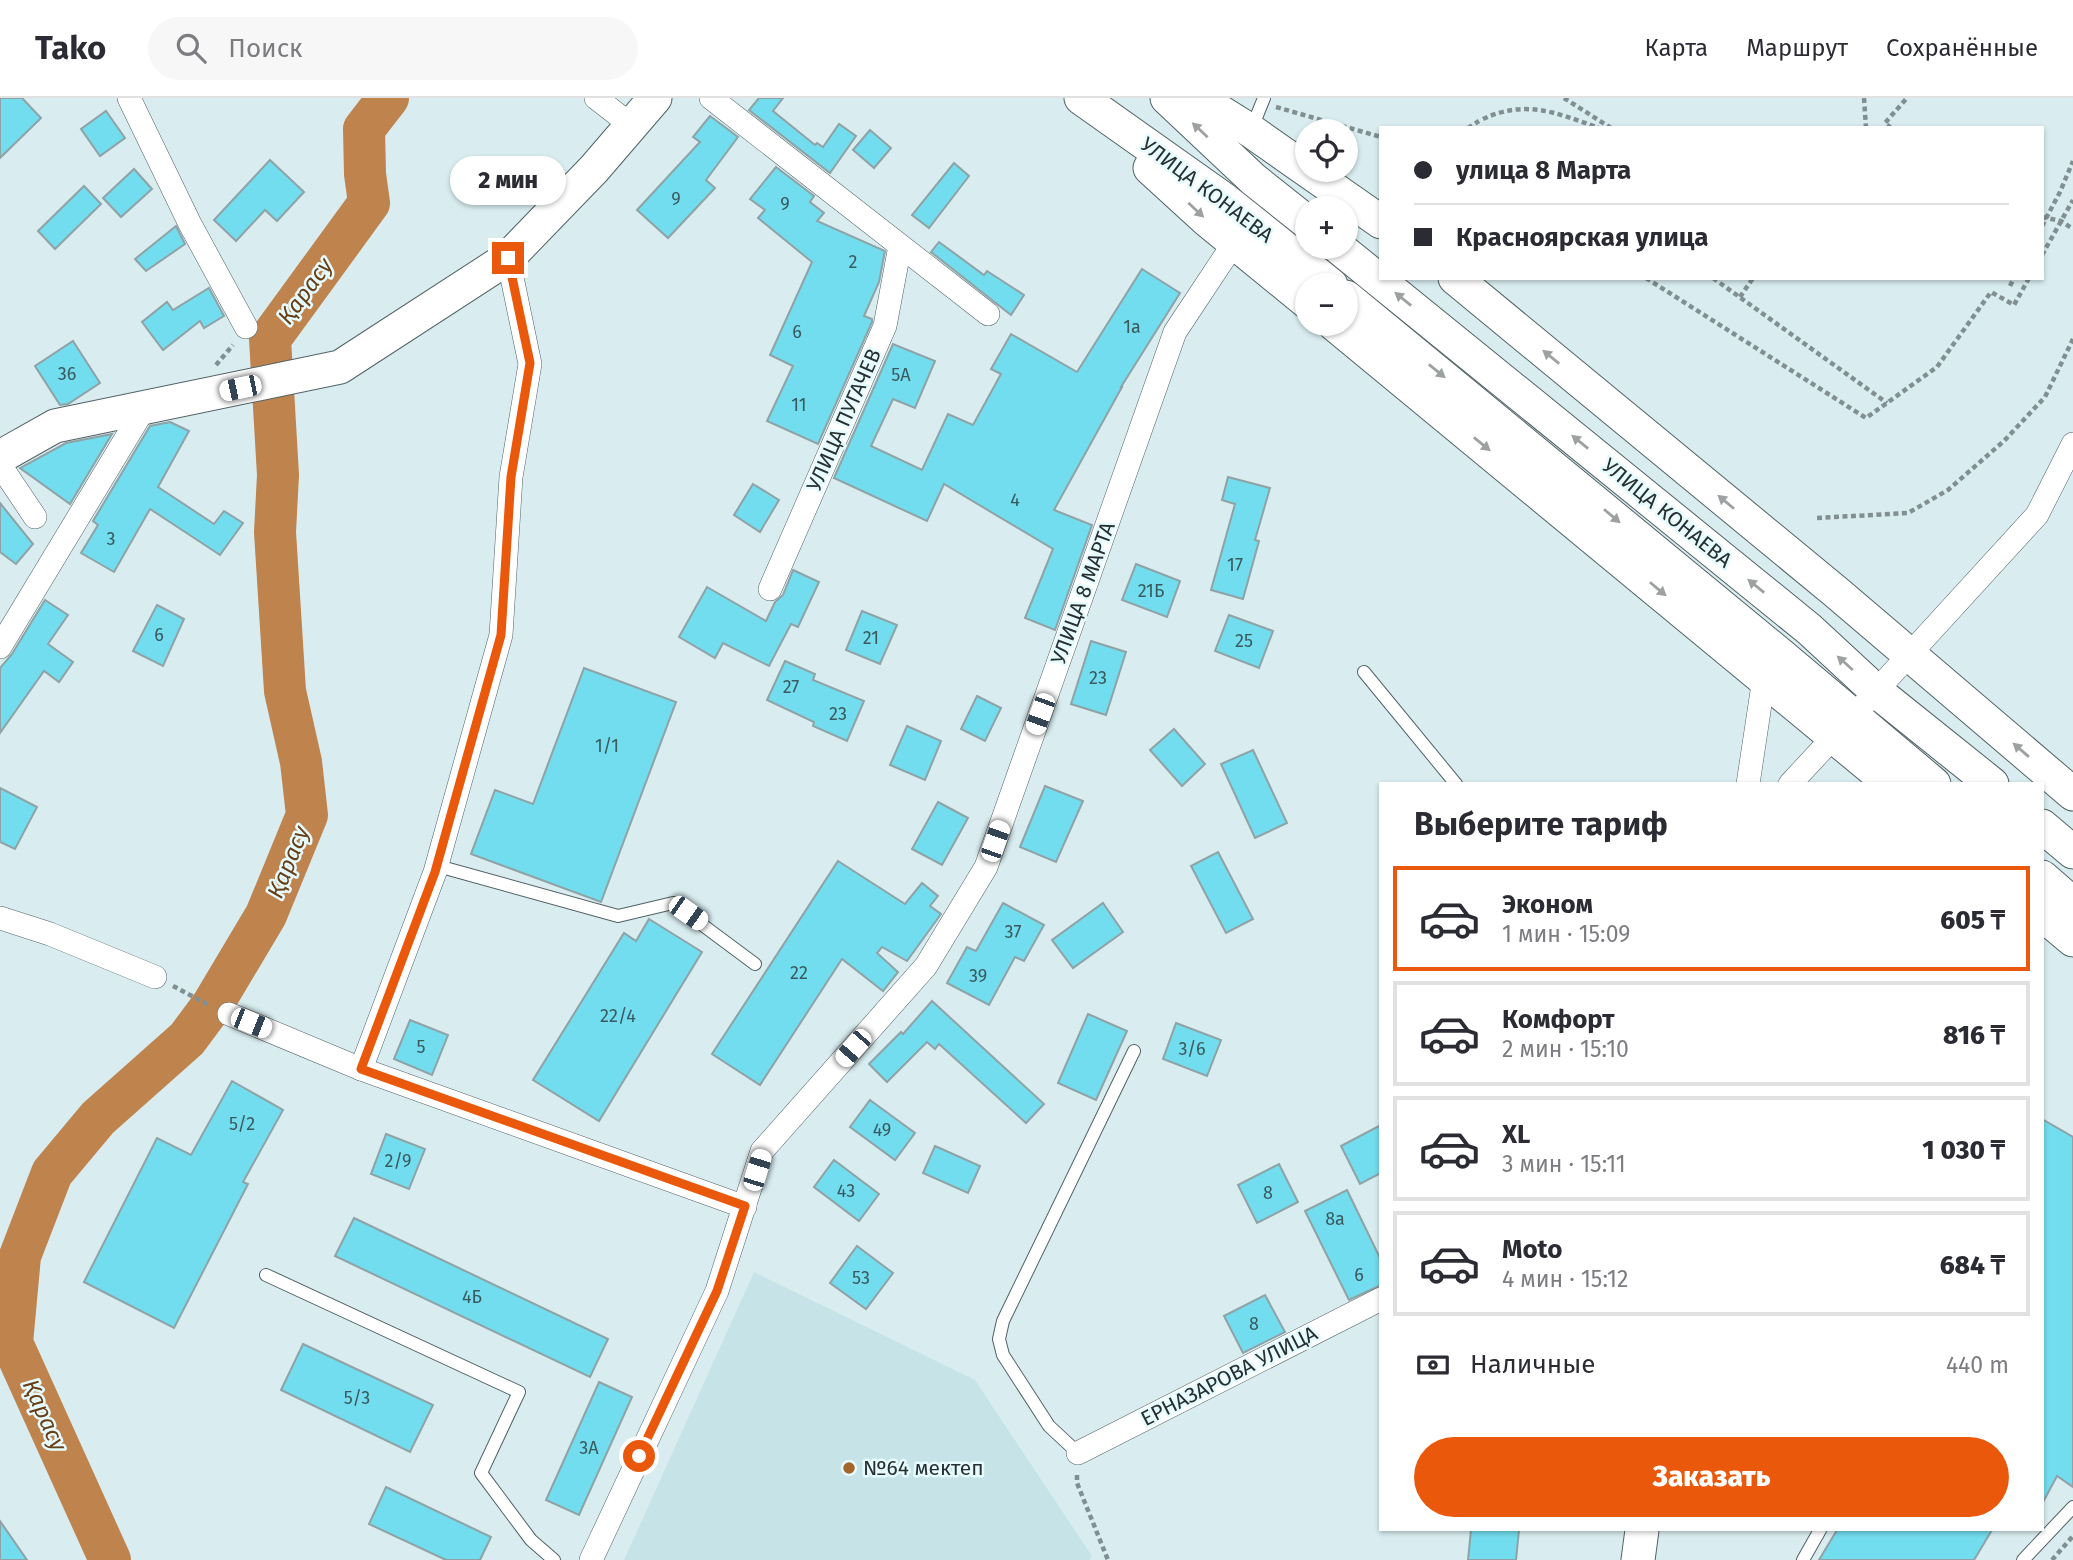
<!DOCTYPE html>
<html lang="ru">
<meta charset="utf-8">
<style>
body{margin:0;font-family:"Fira Sans",sans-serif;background:#f7f7f7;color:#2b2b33;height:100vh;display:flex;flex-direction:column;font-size:26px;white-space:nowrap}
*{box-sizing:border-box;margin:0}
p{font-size:23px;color:#7c7c81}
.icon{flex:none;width:38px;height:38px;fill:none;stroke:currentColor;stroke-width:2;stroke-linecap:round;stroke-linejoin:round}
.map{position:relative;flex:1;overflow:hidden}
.side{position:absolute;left:1379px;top:684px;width:665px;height:749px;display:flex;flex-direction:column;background:#fff;border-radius:0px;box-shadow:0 2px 5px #0004}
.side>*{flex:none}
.guide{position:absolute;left:1379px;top:28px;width:665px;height:154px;border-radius:0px;box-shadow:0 2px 5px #0004;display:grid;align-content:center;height:154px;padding:0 35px;background:#fff}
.controls{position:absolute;left:1295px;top:21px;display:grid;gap:14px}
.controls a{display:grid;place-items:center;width:63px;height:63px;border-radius:50%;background:#fff;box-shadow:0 2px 5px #0004;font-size:35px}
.end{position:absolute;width:32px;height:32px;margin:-16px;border:9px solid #ea580c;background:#fff;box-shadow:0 0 0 4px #fff}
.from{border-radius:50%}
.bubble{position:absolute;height:49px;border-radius:24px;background:#fff;box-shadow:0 2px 5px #0004;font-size:23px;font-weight:800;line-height:49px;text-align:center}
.car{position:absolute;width:21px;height:42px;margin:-21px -10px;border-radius:9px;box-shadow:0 0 5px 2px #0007;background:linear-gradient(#fff 24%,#345 0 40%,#fff 0 76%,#345 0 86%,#fff 0)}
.guide b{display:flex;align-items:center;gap:24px;height:66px;font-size:26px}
.guide b+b{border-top:2px solid #e1e1e2}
.guide i{width:18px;height:18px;background:#2b2b33}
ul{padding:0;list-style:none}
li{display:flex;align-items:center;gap:21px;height:105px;margin:0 14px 10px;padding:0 21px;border:4px solid #e1e1e2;border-radius:0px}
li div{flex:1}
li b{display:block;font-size:26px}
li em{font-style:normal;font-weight:800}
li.active{border-color:#ea580c}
li>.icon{width:63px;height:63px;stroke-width:1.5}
h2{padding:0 35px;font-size:32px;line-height:84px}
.pay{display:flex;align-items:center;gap:18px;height:77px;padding:0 35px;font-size:26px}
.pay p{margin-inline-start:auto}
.action{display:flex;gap:14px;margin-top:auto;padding:14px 35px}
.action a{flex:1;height:80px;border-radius:42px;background:#ea580c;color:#fff;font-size:28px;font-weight:800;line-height:80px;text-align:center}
header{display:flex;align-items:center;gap:42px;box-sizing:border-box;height:98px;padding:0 35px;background:#fff;border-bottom:2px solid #e1e1e2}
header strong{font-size:33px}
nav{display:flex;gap:38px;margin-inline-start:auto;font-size:24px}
.search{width:490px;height:63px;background:#f7f7f7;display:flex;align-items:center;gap:18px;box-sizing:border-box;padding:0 24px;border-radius:38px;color:#7c7c81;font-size:26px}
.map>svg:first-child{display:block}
.built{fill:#c6e3e8}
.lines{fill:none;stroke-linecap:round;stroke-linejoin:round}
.river{stroke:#bf834e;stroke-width:42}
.building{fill:#72ddee;stroke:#8fa2a5;stroke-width:2}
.lane-casing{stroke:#516265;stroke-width:14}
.street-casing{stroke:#516265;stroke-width:24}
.secondary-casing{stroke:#516265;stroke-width:35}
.path{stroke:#818f92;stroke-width:4.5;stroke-dasharray:5 3.5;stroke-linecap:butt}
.lane{stroke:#fff;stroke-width:12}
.street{stroke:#fff;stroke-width:23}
.secondary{stroke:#fff;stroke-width:33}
.oneway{fill:#9ea1a2}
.route{stroke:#ea580c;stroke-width:9}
.poi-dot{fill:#a3652b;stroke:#e6fbfe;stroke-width:2.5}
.labels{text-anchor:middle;stroke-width:5;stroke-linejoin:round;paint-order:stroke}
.number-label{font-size:18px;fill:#3a5a60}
.street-label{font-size:21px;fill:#272f30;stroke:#e6fbfe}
.poi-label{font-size:21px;fill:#272f30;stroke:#e6fbfe;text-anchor:start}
.water-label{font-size:23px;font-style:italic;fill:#683e16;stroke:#e6fbfe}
</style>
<header>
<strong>Tako</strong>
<div class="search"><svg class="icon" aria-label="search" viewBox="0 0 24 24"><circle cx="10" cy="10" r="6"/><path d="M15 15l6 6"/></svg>Поиск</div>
<nav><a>Карта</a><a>Маршрут</a><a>Сохранённые</a></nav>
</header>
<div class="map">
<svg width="2073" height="1462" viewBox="0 0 2073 1462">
<rect width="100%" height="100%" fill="#d9edf1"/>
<!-- built -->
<path class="built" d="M 754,1174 L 975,1282 L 1092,1458 L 1090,1462 L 624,1462 Z"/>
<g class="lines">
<!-- river -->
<path class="river" d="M 110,1462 L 12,1245 L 20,1158 L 52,1075 L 98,1020 L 187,941 L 213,906 L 266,817 L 307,717 L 301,664 L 285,593 L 275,434 L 278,377 L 270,241 L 369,105 L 365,76 L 364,31 L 388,0"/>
</g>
<!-- building -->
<g class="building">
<path d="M 0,0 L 22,0 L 41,20 L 0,60 Z"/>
<path d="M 759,0 L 783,0 L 773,13 L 815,47 L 817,45 L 823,49 L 839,26 L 856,38 L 830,75 L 749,12 Z"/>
<path d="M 106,13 L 125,40 L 100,58 L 81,31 Z"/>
<path d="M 710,18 L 738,39 L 706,82 L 715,90 L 668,140 L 637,112 L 700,44 L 693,39 Z"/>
<path d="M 870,32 L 891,50 L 874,70 L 853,52 Z"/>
<path d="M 270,62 L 304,94 L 277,123 L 265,112 L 236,143 L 214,122 Z"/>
<path d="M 954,65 L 969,78 L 929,130 L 912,117 Z"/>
<path d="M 776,69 L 814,98 L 810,104 L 824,115 L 817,123 L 885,153 L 879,184 L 864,218 L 872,221 L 872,224 L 818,346 L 767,323 L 793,268 L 770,257 L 812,164 L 758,120 L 765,112 L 750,101 Z"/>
<path d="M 134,71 L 152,91 L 121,119 L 103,100 Z"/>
<path d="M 84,88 L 101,106 L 55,151 L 38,133 Z"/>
<path d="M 176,128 L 185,146 L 146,173 L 135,161 Z"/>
<path d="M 939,144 L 984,177 L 987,173 L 1024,197 L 1011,217 L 931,154 Z"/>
<path d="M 1142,171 L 1180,195 L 1121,289 L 1122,289 L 1054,412 L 1092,427 L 1055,532 L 1025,520 L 1053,451 L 944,386 L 927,423 L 834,380 L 893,246 L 935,263 L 915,310 L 893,301 L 871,348 L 922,372 L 948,316 L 973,327 L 1001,276 L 991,271 L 1011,236 L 1077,274 Z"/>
<path d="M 209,190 L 224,218 L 204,230 L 200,223 L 163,252 L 142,224 L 167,204 L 173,212 Z"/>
<path d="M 73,243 L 100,285 L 68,306 L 60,307 L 35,268 Z"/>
<path d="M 170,324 L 189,333 L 158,389 L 214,426 L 224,413 L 243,425 L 220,457 L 150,411 L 114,474 L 81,455 L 98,427 L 93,423 L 150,328 Z"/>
<path d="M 112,336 L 70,406 L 20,370 L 66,345 Z"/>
<path d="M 1228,379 L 1270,390 L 1255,442 L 1259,443 L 1243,501 L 1211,492 L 1235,406 L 1222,402 Z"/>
<path d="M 753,386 L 779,402 L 760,434 L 734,417 Z"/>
<path d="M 0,405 L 33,446 L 16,466 L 0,454 Z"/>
<path d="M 1136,466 L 1180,483 L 1167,519 L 1122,502 Z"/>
<path d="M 793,472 L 819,484 L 798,529 L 791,526 L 769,568 L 723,545 L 715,560 L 679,539 L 707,489 L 766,523 L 775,504 L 783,497 Z"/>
<path d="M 45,502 L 68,517 L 48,546 L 73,564 L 59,584 L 44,573 L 0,635 L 0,570 L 12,556 Z"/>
<path d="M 157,507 L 184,521 L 163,568 L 133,553 Z"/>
<path d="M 862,513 L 897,527 L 880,566 L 846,552 Z"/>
<path d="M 1229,517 L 1273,533 L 1259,570 L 1215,553 Z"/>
<path d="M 1091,543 L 1126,554 L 1106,617 L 1071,606 Z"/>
<path d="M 785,563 L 815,576 L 813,582 L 864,603 L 847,643 L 813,628 L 814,624 L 767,602 Z"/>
<path d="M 584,570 L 676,604 L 601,804 L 471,756 L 495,692 L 533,706 Z"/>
<path d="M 977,598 L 1001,610 L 985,643 L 961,631 Z"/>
<path d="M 907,628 L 941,643 L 925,682 L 890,667 Z"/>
<path d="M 1174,631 L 1205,666 L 1182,688 L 1150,652 Z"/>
<path d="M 1253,652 L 1287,725 L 1255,740 L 1221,666 Z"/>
<path d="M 1045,688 L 1083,703 L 1056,764 L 1020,749 Z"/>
<path d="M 0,690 L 37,709 L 15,751 L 0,744 Z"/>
<path d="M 938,704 L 968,720 L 942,767 L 912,751 Z"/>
<path d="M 1218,754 L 1253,821 L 1226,835 L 1191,768 Z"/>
<path d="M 838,763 L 905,806 L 922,785 L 938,798 L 930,808 L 941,816 L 907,863 L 882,849 L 877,855 L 898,874 L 883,893 L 842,861 L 760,987 L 712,956 Z"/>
<path d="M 1003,805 L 1044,827 L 1024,863 L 1015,859 L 989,907 L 947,885 L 967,849 L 976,853 Z"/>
<path d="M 1103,805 L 1123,834 L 1073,870 L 1052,842 Z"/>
<path d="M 649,821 L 702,854 L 599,1023 L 533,982 L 624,835 L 636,843 Z"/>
<path d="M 932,903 L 1044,1006 L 1026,1025 L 939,946 L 935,951 L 927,944 L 887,984 L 869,966 L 901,934 L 903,936 Z"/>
<path d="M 1088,916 L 1127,933 L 1096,1002 L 1058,985 Z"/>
<path d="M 410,922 L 448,937 L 432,977 L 394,961 Z"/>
<path d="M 1176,925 L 1221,942 L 1207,978 L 1163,961 Z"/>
<path d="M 232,983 L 283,1012 L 243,1084 L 248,1086 L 174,1230 L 84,1184 L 157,1040 L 191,1057 Z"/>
<path d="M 870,1002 L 915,1035 L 895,1062 L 850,1029 Z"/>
<path d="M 2042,1021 L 2073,1039 L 2073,1389 L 2057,1378 L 2042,1406 Z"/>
<path d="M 1381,1027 L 1381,1075 L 1360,1086 L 1341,1048 Z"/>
<path d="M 386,1036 L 425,1051 L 409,1091 L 371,1076 Z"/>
<path d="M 935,1048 L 980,1068 L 968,1095 L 923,1075 Z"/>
<path d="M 834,1062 L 879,1096 L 859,1123 L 814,1089 Z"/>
<path d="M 1279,1066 L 1298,1104 L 1257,1125 L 1238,1087 Z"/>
<path d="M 1347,1092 L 1381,1162 L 1381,1187 L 1349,1202 L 1305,1113 Z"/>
<path d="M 354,1120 L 608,1241 L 590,1279 L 335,1158 Z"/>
<path d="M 857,1148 L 893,1175 L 866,1211 L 830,1185 Z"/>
<path d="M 1265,1197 L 1285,1234 L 1243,1255 L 1224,1218 Z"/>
<path d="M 303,1246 L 433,1307 L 410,1354 L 281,1292 Z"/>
<path d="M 599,1284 L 632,1299 L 579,1417 L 546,1402 Z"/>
<path d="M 386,1389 L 491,1439 L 480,1462 L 446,1462 L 369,1426 Z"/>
<path d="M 0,1423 L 27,1462 L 0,1462 Z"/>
<path d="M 1471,1432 L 1519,1432 L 1516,1462 L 1468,1462 Z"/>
<path d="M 1837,1432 L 1992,1432 L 1974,1462 L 1819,1462 Z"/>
</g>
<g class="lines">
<!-- lane casing -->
<g class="lane-casing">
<g id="lane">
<path d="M 1251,32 L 1264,0"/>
<path d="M 1364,574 L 1456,686"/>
<path d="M 435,774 L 445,770 L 618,818 L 673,805 L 755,866"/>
<path d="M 266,1177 L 519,1294 L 481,1375 L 531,1442 L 554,1462"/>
<path d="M 1078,1355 L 1049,1328 L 1003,1257 L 999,1241 L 1003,1223 L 1134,953"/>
<path d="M 1803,1462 L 1820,1432"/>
<path d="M 2023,1462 L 2073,1409"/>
</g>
</g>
<!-- street casing -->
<g class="street-casing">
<g id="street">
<path d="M 129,0 L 190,126 L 246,229"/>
<path d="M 596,0 L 631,27"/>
<path d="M 711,0 L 988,216"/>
<path d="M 0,367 L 35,419"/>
<path d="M 770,491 L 885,228 L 900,148"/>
<path d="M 0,549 L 145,309"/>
<path d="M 1866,604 L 2037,417 L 2073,346"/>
<path d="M 1748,686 L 1764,580"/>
<path d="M 1790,686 L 1843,629"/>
<path d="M 0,820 L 50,836 L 155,879"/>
<path d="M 229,916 L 361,971 L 745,1109"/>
<path d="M 361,971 L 435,774 L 501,537 L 511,379 L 530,266 L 508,160"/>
<path d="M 1078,1355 L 1381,1201"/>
<path d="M 591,1462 L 717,1193 L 762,1053 L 926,868 L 986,769 L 1175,234 L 1234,145"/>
</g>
</g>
<!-- secondary casing -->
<g class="secondary-casing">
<g id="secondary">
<path d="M 1081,0 L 1225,102 L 1331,187"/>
<path d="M 1167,0 L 1253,81 L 1307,124"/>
<path d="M 1198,0 L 1251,33 L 1381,124"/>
<path d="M 1150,70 L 1208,123 L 1307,204"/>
<path d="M 1338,149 L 1809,531 L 1876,593 L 1992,686"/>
<path d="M 1455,180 L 1836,494 L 2073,696"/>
<path d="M 1346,199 L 1782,558 L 1934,686"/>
<path d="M 1334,226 L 1891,686"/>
<path d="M 0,359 L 55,328 L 340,269 L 508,160 L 594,71 L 655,0"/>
<path d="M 2042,728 L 2073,754"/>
<path d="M 2042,779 L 2073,806"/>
<path d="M 2042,816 L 2073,842"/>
<path d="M 1638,1462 L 1642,1432"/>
</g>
</g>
<!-- path -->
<g class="path">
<path d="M 1564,0 L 1611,30"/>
<path d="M 1864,0 L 1866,30"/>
<path d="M 1276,9 L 1381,39"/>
<path d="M 1483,21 C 1526,1 1557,15 1599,30"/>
<path d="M 1468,30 L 1479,23"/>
<path d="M 1891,30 L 1885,25 L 1907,0"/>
<path d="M 2042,119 L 2061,123 L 2073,131"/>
<path d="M 2042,128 L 2060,94 L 2073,63"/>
<path d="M 2042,157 L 2073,102"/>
<path d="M 1646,180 L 1866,320 L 1937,269 L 1991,194 L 2014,207 L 2029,180"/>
<path d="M 1713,180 L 1887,305"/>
<path d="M 2010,188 L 2014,180"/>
<path d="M 1740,199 L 1753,180"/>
<path d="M 216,267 L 233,247"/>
<path d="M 1817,420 L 1908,415 L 1948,392 L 2004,343 L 2045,299 L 2073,241"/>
<path d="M 173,888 L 209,907"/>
<path d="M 1077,1377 L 1077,1385 L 1108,1462"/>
<path d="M 2052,1462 L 2073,1438"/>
</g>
<!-- lane -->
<use href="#lane" class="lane"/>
<!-- street -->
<use href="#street" class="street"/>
<!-- secondary -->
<use href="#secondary" class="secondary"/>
</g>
<!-- one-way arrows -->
<defs><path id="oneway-solid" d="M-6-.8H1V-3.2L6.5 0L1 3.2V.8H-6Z" transform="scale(1.75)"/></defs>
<g class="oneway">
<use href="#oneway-solid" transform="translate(1200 32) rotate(-137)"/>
<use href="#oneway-solid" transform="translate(1196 112) rotate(43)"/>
<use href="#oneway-solid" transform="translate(1403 201) rotate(-141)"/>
<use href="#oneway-solid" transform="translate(1551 259) rotate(-141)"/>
<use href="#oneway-solid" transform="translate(1437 273) rotate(39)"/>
<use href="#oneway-solid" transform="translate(1580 344) rotate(-141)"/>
<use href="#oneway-solid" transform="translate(1482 346) rotate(39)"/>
<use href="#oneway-solid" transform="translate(1726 404) rotate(-140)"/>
<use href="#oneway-solid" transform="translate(1612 418) rotate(40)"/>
<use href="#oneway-solid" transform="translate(1756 488) rotate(-141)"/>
<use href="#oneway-solid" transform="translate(1658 491) rotate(40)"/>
<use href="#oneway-solid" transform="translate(1845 565) rotate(-138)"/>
<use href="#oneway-solid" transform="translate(2021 652) rotate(-139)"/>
</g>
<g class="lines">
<!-- route -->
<path class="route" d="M 508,160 L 530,265 L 511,379 L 501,537 L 435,774 L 361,971 L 745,1108 L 717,1193 L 639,1358"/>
</g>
<!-- markers -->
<circle class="poi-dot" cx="849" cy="1370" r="7"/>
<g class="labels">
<!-- number labels -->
<g class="number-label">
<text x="676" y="107">9</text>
<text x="785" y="112">9</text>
<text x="853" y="170">2</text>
<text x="1132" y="235">1а</text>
<text x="797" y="240">6</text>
<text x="67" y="282">36</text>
<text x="901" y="283">5А</text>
<text x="799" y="313">11</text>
<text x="1015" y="408">4</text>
<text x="111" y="447">3</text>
<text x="1235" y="473">17</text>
<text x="1151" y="499">21Б</text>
<text x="159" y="543">6</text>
<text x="871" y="546">21</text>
<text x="1244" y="549">25</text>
<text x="1098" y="586">23</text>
<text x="791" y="595">27</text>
<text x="838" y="622">23</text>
<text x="607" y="654">1/1</text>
<text x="1013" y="840">37</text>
<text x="799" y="881">22</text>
<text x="978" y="884">39</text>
<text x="618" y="924">22/4</text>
<text x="421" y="955">5</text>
<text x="1192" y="957">3/6</text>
<text x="242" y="1032">5/2</text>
<text x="882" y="1038">49</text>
<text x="398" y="1069">2/9</text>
<text x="846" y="1099">43</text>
<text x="1268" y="1101">8</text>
<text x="1335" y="1127">8а</text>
<text x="1359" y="1183">6</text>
<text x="861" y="1186">53</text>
<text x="472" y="1205">4Б</text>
<text x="1254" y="1232">8</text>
<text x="357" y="1306">5/3</text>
<text x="589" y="1356">3А</text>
</g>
<!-- street labels -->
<g class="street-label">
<text transform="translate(1207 92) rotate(37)" y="7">УЛИЦА КОНАЕВА</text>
<text transform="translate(844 322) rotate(-66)" y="7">УЛИЦА ПУГАЧЕВ</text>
<text transform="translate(1667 415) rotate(39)" y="7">УЛИЦА КОНАЕВА</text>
<text transform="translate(1083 495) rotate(-70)" y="7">УЛИЦА 8 МАРТА</text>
<text transform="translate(1229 1278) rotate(-27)" y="7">ЕРНАЗАРОВА УЛИЦА</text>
</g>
<!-- poi labels -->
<g class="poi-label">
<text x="863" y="1377">№64 мектеп</text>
</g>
<!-- water labels -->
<g class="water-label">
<text transform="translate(305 193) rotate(-54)" y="8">Қарасу</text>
<text transform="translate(288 764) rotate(-68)" y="8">Қарасу</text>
<text transform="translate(45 1317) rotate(66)" y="8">Қарасу</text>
</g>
</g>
</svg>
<div class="controls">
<a><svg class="icon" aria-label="locate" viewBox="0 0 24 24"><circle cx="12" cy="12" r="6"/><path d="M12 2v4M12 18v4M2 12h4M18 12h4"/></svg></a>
<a>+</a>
<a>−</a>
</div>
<i class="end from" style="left:639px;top:1358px"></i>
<i class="end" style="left:508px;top:160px"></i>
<div class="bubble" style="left:450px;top:58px;width:116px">2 мин</div>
<i class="car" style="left:240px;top:290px;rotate:258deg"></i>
<i class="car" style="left:1040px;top:616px;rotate:200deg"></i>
<i class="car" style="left:995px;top:743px;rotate:19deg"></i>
<i class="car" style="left:688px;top:815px;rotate:125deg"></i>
<i class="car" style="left:251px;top:925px;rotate:112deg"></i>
<i class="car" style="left:853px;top:950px;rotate:221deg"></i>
<i class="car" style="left:757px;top:1072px;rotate:17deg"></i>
<div class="guide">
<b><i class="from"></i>улица 8 Марта</b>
<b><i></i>Красноярская улица</b>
</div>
<section class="side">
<h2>Выберите тариф</h2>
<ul>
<li class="active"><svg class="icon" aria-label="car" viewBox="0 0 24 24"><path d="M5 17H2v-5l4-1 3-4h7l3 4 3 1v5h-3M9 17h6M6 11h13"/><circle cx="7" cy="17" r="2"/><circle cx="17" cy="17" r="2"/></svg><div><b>Эконом</b><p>1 мин · 15:09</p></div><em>605 ₸</em></li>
<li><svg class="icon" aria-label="car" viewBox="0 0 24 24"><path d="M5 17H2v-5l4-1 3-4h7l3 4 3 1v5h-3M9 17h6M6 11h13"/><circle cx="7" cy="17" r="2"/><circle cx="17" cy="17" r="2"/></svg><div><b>Комфорт</b><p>2 мин · 15:10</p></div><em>816 ₸</em></li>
<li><svg class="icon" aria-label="car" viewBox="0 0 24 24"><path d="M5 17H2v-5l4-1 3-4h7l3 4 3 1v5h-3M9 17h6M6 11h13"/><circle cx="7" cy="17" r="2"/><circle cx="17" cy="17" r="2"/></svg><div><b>XL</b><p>3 мин · 15:11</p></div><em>1 030 ₸</em></li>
<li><svg class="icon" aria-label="car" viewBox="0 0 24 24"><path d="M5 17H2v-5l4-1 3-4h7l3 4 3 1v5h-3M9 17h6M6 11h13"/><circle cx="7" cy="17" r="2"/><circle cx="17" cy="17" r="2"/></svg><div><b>Moto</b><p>4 мин · 15:12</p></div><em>684 ₸</em></li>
</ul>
<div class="pay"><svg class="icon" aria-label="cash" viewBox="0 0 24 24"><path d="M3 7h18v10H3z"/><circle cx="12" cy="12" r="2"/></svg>Наличные<p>440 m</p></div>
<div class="action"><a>Заказать</a></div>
</section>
</div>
